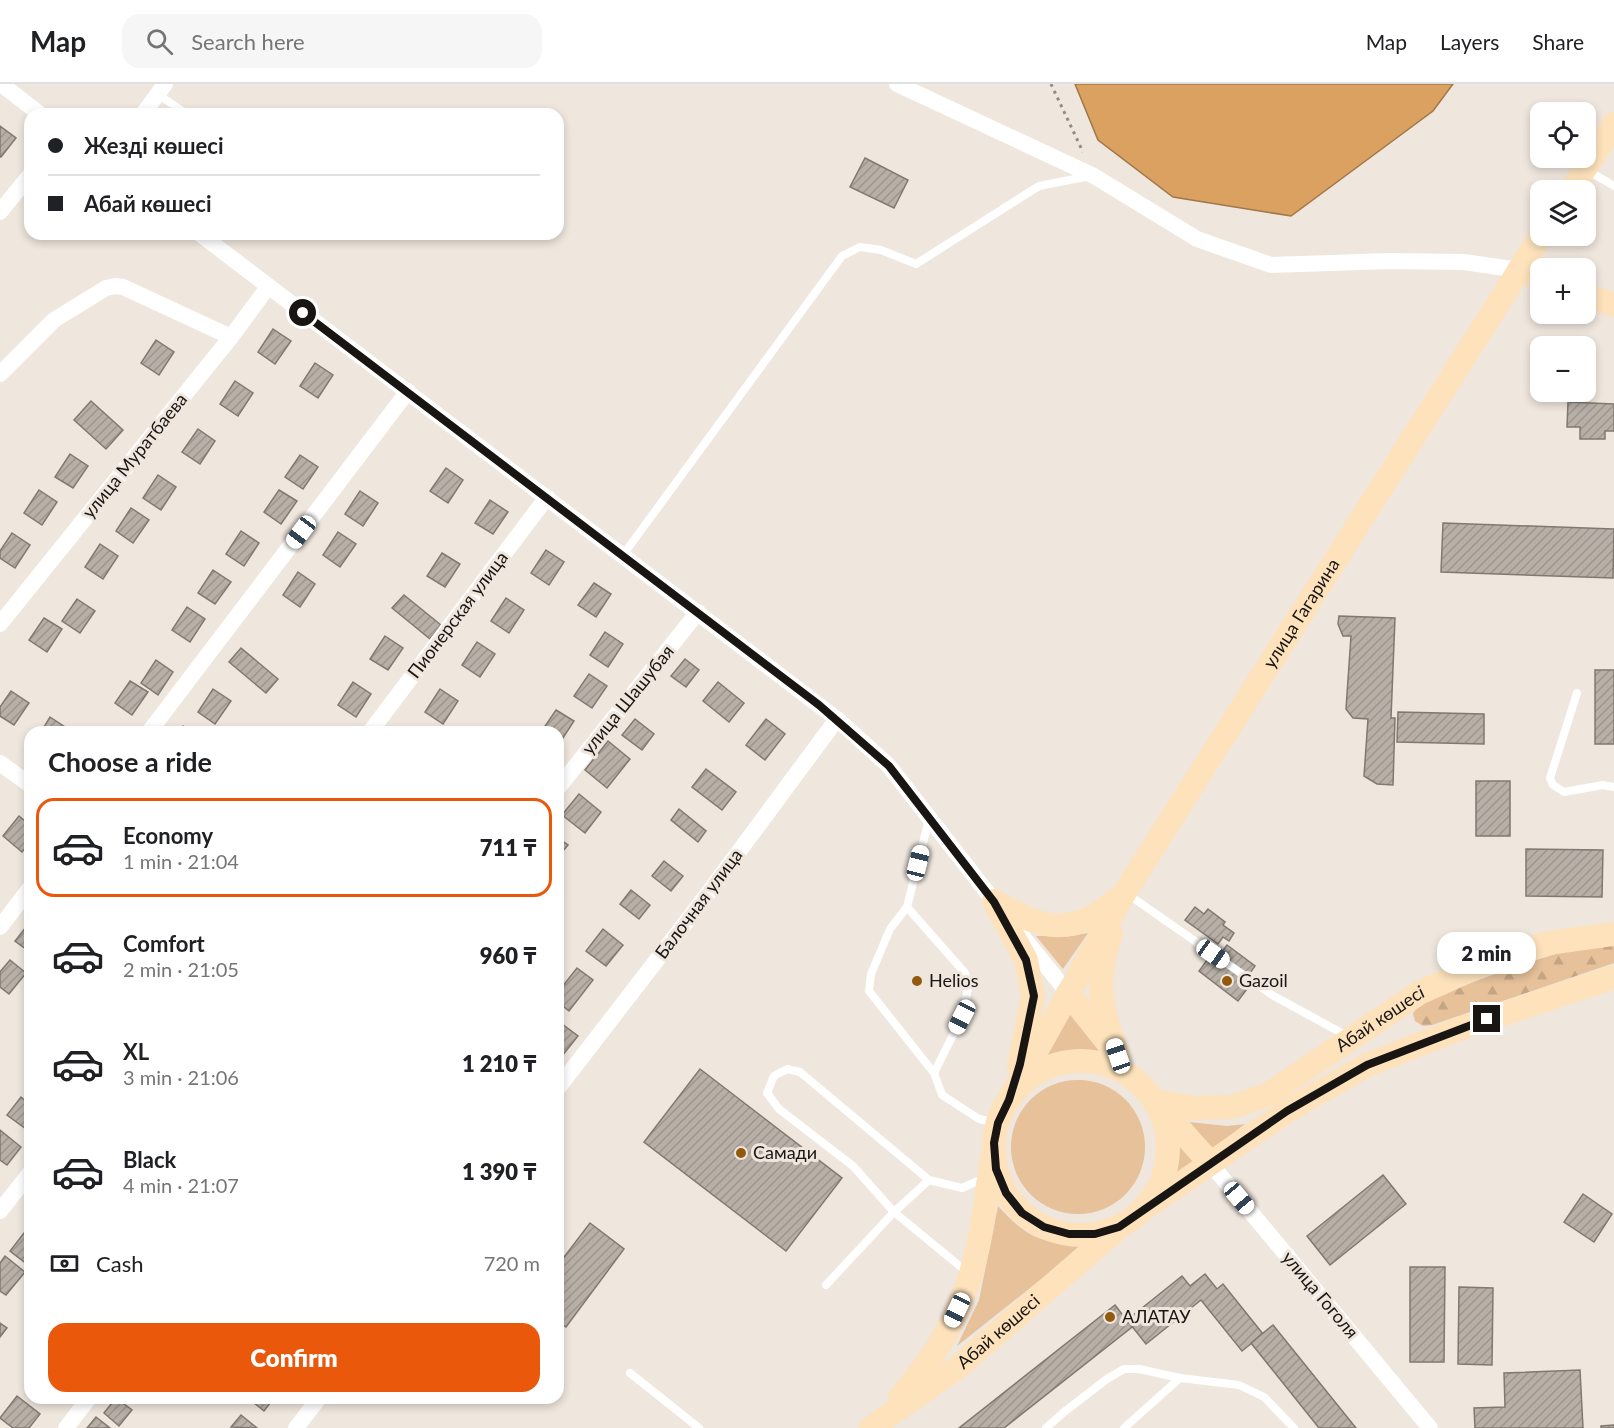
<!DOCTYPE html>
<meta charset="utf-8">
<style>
body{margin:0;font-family:Lato,sans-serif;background:#f6f6f6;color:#202124;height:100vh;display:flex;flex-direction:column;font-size:22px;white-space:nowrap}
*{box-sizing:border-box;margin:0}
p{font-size:20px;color:#757577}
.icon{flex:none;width:33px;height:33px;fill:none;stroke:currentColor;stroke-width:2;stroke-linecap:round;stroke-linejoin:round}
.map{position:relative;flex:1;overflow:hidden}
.panel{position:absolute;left:24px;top:642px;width:540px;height:678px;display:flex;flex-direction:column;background:#fff;border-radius:18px;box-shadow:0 3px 9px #0003}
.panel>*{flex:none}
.hud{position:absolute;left:24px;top:24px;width:540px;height:132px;border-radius:18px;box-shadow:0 3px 9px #0003;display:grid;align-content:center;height:132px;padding:0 24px;background:#fff}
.fabs{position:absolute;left:1530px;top:18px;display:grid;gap:12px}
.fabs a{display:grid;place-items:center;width:66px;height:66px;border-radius:12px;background:#fff;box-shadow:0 3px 9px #0003;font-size:30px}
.end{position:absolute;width:27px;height:27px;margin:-14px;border:8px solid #181512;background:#fff;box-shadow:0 0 0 3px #fff}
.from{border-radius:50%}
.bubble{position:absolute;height:42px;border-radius:18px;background:#fff;box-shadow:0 3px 9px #0003;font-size:20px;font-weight:800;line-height:42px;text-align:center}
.car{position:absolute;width:18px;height:36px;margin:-18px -9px;border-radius:8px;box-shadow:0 0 4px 2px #0007;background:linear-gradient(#fff 24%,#345 0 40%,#fff 0 76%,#345 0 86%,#fff 0)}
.hud b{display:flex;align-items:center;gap:21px;height:57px;font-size:22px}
.hud b+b{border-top:2px solid #e0e0e0}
.hud i{width:15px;height:15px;background:#202124}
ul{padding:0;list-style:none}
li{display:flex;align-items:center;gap:18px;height:99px;margin:0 12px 9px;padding:0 12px;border:3px solid transparent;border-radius:18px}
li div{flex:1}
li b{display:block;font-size:22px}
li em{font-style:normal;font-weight:800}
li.current{border-color:#ea580c}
li>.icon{width:54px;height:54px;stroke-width:1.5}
h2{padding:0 24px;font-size:27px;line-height:72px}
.pay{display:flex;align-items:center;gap:15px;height:66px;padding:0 24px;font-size:22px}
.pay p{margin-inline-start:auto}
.cta{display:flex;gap:12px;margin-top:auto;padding:12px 24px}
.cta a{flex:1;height:69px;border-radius:18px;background:#ea580c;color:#fff;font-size:24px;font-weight:800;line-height:69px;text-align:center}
header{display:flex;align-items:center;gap:36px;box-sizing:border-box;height:84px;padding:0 30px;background:#fff;border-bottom:2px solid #e0e0e0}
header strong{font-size:28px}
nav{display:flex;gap:33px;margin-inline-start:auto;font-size:21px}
.search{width:420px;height:54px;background:#f6f6f6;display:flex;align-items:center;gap:15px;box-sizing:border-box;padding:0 21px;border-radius:18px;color:#757577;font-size:22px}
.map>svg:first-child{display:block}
.green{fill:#e6c19a}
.forest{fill:url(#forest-firs)}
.water{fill:#daa161;stroke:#a07749;stroke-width:1.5}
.building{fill:url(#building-hatch);stroke:#817971;stroke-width:1.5}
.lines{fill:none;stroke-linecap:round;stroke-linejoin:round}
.path{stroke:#928c85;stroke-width:3;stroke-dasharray:3 4.5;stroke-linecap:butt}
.lane{stroke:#fff;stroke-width:8}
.street{stroke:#fff;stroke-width:16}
.secondary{stroke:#fde2bc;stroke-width:24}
.route{stroke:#181512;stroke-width:8}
.poi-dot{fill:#905b0e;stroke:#efe6dd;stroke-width:2}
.labels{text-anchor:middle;stroke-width:6;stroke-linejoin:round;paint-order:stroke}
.street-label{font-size:18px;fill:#181512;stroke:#efe6dd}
.poi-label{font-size:18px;fill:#181512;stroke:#efe6dd;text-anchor:start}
</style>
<header>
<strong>Map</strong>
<div class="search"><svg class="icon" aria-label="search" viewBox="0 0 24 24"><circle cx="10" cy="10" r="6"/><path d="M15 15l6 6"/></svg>Search here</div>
<nav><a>Map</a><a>Layers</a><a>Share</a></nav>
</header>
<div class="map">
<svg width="1614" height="1344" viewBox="0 0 1614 1344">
<defs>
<pattern id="forest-firs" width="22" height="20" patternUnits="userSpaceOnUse" patternTransform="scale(1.5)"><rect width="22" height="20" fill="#e6c19a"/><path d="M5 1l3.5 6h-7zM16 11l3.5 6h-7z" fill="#c5a584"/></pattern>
<pattern id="building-hatch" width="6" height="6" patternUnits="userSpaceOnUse" patternTransform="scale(1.5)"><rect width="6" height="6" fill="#b8b0a7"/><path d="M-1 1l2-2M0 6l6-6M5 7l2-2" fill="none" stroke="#9d968f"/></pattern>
</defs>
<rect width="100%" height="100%" fill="#efe6dd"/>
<!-- green -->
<g class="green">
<path d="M 1088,849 L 1063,885 L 1036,852 L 1072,852 Z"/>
<path d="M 1070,927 L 1108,971 L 1058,970 L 1040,975 Z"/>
<circle cx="1078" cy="1063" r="67"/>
<path d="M 1189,1038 L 1227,1042 L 1245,1040 L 1212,1065 Z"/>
<path d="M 1171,1052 L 1195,1078 L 1166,1100 L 1171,1069 Z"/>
<path d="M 998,1122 C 1026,1153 1041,1159 1083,1162 L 957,1262 L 979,1216 Z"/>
</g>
<!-- forest -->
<path class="forest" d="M 1614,861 L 1614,879 L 1432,941 L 1423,942 L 1415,937 L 1413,930 L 1417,923 L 1442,910 L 1513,883 L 1572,865 Z"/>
<!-- water -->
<path class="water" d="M 1075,0 L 1453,0 L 1433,27 L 1291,132 L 1173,113 L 1098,56 Z"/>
<!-- building -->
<g class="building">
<path d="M 0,42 L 16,54 L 1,73 L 0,73 Z"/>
<path d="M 865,74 L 908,96 L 894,124 L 850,103 Z"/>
<path d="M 273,245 L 291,257 L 275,280 L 258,268 Z"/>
<path d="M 156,256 L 174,268 L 159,291 L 141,279 Z"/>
<path d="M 315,279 L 333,291 L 318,314 L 300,302 Z"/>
<path d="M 235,297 L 253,309 L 238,332 L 220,320 Z"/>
<path d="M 91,317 L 123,346 L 106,365 L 74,336 Z"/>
<path d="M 1568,318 L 1614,320 L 1614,347 L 1605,347 L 1605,355 L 1580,355 L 1580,343 L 1567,343 Z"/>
<path d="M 198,345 L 215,357 L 200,380 L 182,368 Z"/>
<path d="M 70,370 L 88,382 L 73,404 L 55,393 Z"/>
<path d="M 300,371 L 318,383 L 303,405 L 285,393 Z"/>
<path d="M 446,384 L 463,396 L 448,419 L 430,407 Z"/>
<path d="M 158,391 L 176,403 L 161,426 L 143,414 Z"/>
<path d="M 39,406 L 57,418 L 42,441 L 24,429 Z"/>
<path d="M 279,406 L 297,417 L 281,440 L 264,428 Z"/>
<path d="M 360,407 L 378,419 L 363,442 L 345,430 Z"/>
<path d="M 490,416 L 508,428 L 493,450 L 475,439 Z"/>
<path d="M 131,424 L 149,436 L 133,459 L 116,447 Z"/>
<path d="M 1443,439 L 1614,445 L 1613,494 L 1441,488 Z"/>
<path d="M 241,447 L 259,459 L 244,482 L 226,470 Z"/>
<path d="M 338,448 L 356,460 L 340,483 L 323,471 Z"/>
<path d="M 12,449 L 30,461 L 15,484 L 0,474 L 0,467 Z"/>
<path d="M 100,460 L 118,472 L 103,495 L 85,483 Z"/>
<path d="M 546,466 L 564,478 L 549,501 L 531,489 Z"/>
<path d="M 442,469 L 460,480 L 445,503 L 427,492 Z"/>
<path d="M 213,486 L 231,498 L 215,520 L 198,509 Z"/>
<path d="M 298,488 L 315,500 L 300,523 L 283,511 Z"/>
<path d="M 594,499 L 611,510 L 596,533 L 578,521 Z"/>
<path d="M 404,511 L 441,541 L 430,555 L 392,524 Z"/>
<path d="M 506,514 L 524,526 L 509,549 L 491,537 Z"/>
<path d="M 77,515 L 95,527 L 80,549 L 62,537 Z"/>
<path d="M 187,523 L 205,535 L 190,558 L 172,546 Z"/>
<path d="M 1339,532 L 1395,534 L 1391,634 L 1395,634 L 1393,701 L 1377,700 L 1364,692 L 1368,635 L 1353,634 L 1346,625 L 1351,552 L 1343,552 L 1338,540 Z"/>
<path d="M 44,534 L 62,545 L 47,568 L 29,556 Z"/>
<path d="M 605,548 L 623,560 L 608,583 L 590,571 Z"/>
<path d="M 385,552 L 403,564 L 388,586 L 370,575 Z"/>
<path d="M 477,558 L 495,570 L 480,593 L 462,581 Z"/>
<path d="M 241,564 L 278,595 L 266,609 L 229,578 Z"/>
<path d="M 685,575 L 699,586 L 686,603 L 671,592 Z"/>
<path d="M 156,576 L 173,588 L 158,611 L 141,599 Z"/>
<rect x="1595" y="586" width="19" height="74"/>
<path d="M 589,590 L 607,602 L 592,624 L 574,612 Z"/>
<path d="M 130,597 L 148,608 L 132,631 L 115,619 Z"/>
<path d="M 353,598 L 371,610 L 356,633 L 338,621 Z"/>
<path d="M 718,598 L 744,619 L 729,638 L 703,617 Z"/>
<path d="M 213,605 L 231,617 L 215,640 L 198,628 Z"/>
<path d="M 440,605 L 458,617 L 443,640 L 425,628 Z"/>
<path d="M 11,607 L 29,619 L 14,641 L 0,632 L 0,623 Z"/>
<path d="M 556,626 L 574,637 L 559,660 L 558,648 L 541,648 Z"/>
<path d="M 1398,628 L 1484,630 L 1484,660 L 1397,658 Z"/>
<path d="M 50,633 L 68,645 L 66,648 L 41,648 Z"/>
<path d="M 635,635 L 654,650 L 642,666 L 622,651 Z"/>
<path d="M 766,635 L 785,650 L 765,676 L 746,661 Z"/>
<path d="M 183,642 L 192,648 L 179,648 Z"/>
<path d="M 608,657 L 630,675 L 607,704 L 585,686 Z"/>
<path d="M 706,685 L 736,708 L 722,726 L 692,703 Z"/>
<rect x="1476" y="697" width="34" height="55"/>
<path d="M 579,710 L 601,728 L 585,749 L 562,731 Z"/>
<path d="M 679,725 L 706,747 L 698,758 L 671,736 Z"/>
<path d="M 19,732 L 30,741 L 30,758 L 22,768 L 3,752 Z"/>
<path d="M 558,754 L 568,761 L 558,773 Z"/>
<path d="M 1526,765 L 1603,766 L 1602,813 L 1526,812 Z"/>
<path d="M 664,777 L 683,792 L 671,807 L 652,792 Z"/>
<path d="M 631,806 L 650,821 L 639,835 L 620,820 Z"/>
<path d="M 1195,823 L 1204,830 L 1208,825 L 1225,838 L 1223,841 L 1234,849 L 1229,857 L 1223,853 L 1218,860 L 1185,836 Z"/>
<path d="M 30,838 L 30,868 L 15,857 Z"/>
<path d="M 603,845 L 623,861 L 606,882 L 586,867 Z"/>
<path d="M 1227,861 L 1255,882 L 1244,897 L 1250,901 L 1238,917 L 1199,887 L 1210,872 L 1216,876 Z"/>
<path d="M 10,876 L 26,889 L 9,910 L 0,903 L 0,888 Z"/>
<path d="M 577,884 L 593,896 L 569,927 L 558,918 L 558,908 Z"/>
<path d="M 558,937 L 578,952 L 558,977 Z"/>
<path d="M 700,985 L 842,1094 L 786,1167 L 644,1058 Z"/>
<path d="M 21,1013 L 30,1021 L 30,1039 L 26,1045 L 7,1031 Z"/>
<path d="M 0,1046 L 21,1063 L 7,1081 L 0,1076 Z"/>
<path d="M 1383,1091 L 1406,1120 L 1330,1181 L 1307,1152 Z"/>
<path d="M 1583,1110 L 1612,1130 L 1594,1158 L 1564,1138 Z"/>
<path d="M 590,1139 L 624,1165 L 566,1243 L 558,1237 L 558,1181 Z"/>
<path d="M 28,1144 L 30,1146 L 30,1178 L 28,1181 L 10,1167 Z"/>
<path d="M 5,1172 L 25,1188 L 6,1211 L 0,1207 L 0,1179 Z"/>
<path d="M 1410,1183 L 1445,1183 L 1444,1278 L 1410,1278 Z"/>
<path d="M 1205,1190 L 1217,1205 L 1223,1200 L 1263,1250 L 1242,1267 L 1201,1216 L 1146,1260 L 1127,1236 L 1182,1192 L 1190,1202 Z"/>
<path d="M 1459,1203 L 1493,1204 L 1492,1281 L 1458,1280 Z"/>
<path d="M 1115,1221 L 1132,1243 L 1004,1344 L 959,1344 Z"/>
<path d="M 0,1239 L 7,1244 L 0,1253 Z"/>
<path d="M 1273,1241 L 1356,1344 L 1319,1344 L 1251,1259 Z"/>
<path d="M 1580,1286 L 1583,1344 L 1475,1344 L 1474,1324 L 1505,1323 L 1504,1289 Z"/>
<path d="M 17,1312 L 40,1330 L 29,1344 L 13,1344 L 0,1334 Z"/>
<path d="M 116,1314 L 132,1326 L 119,1342 L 104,1329 Z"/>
<path d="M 248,1314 L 274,1314 L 264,1327 Z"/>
<path d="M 241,1331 L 257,1344 L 231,1343 Z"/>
<path d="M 96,1333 L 110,1344 L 87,1344 Z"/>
<path d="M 1614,1341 L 1614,1344 L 1601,1344 L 1601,1342 Z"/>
</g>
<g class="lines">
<!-- path -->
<path class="path" d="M 1051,0 L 1083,68"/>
<!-- lane -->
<g class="lane">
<path d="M 157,10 L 187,30"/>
<path d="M 1585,85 L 1614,102"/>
<path d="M 623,471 L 842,172 L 860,163 L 881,166 L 916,180 L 1039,102 L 1090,92"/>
<path d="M 1577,609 L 1550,694 L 1553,701 L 1564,708 L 1603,701 L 1614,703"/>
<path d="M 929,735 L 907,823 L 890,845 L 871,890 L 869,907 L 934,989 L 942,1011 L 979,1035 L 998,1039"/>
<path d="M 1126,809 L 1272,911 L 1349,953"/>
<path d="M 907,823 L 965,889 L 968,905 L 962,933 L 934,989"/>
<path d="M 967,1188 L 894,1128 L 853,1082 L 779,1025 L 767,1009 L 774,992 L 787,985 L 800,988 L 929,1096 L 962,1104 L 987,1093"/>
<path d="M 826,1201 L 894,1128 L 929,1096"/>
<path d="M 630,1289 L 699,1344"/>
<path d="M 1046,1344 L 1064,1328 L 1107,1295 L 1124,1285 L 1139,1285 L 1180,1294 L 1239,1301 L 1264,1313 L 1294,1344"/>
<path d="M 1124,1344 L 1180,1294"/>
</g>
<!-- street -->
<g class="street">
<path d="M 1,0 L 40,30"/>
<path d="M 897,0 L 1094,92 L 1197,155 L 1271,181 L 1389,177 L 1464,178 L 1519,186"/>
<path d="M 143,30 L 165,0"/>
<path d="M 0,128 L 30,91"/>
<path d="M 200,150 L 837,635 L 889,682 L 1000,825"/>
<path d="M 0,290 L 54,236 L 106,204 L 115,202 L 123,203 L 231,253"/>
<path d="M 0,540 L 231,253 L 268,203"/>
<path d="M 149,648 L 408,307"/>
<path d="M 370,648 L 547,413"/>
<path d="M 0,679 L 30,701"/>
<path d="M 558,704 L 698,528"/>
<path d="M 0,843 L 30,804"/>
<path d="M 1022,852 L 1068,909"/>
<path d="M 558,1004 L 700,820 L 837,635"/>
<path d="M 1210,1079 L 1430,1344"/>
<path d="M 0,1127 L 30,1089"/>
<path d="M 66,1344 L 89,1314"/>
<path d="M 296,1344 L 319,1314"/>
</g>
<!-- secondary -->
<g class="secondary">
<path d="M 1571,106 L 1614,40"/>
<path d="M 1519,186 L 1540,194"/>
<path d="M 1586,211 L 1614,221"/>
<path d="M 994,817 L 1026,876 L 1033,912 L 1019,982"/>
<path d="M 996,818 C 1028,837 1055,851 1092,833 C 1101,828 1110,820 1119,814"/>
<path d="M 1111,850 C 1093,901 1102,924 1118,972"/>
<path d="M 1068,909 L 1108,959"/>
<circle cx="1081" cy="1064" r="87"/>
<path id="s1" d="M 1009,1016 L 1125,808 L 1541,152"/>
<path id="s2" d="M 1154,1017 L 1194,1024 L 1232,1023 L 1269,1010 L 1419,909 L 1488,878 L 1548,859 L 1614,850"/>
<path d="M 1162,1025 L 1210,1079"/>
<path d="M 1151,1120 L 1287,1027 L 1367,981 L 1467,942 L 1614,893"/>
<path d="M 900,1313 C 927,1283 949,1250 963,1212 C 981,1169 985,1119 992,1073"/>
<path id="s3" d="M 871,1344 L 957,1284 L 1116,1146"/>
</g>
</g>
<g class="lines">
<!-- route -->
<path class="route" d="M 303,229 L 819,621 L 889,682 L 994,818 L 1026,876 L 1034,912 L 1020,980 L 1009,1016 L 998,1039 L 994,1059 L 996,1085 L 1006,1109 L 1022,1129 L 1044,1143 L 1069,1150 L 1095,1150 L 1119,1143 L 1287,1027 L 1367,981 L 1487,935"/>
</g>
<!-- markers -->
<g class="poi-dot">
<circle cx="917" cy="897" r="6"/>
<circle cx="1227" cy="897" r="6"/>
<circle cx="741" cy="1069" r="6"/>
<circle cx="1110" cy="1233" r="6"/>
</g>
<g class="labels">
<!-- street labels -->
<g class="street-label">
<text transform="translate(135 372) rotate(-51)" y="6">улица Муратбаева</text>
<text dy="6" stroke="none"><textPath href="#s1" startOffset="568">улица Гагарина</textPath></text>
<text transform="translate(458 531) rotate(-53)" y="6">Пионерская улица</text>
<text transform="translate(628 616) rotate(-51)" y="6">улица Шашубая</text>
<text transform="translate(699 820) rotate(-53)" y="6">Балочная улица</text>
<text dy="6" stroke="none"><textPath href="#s2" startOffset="252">Абай көшесі</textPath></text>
<text transform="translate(1320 1211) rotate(50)" y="6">улица Гоголя</text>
<text dy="6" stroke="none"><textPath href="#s3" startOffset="160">Абай көшесі</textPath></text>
</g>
<!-- poi labels -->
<g class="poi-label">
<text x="929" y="903">Helios</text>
<text x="1239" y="903">Gazoil</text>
<text x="753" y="1075">Самади</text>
<text x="1122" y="1239">АЛАТАУ</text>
</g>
</g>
</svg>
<div class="fabs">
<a><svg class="icon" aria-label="locate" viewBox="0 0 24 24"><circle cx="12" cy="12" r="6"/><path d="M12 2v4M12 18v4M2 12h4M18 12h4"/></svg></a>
<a><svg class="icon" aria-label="layers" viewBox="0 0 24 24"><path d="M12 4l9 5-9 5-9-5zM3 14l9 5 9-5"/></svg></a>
<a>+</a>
<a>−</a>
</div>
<i class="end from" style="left:303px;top:229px"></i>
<i class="end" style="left:1487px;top:935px"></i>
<div class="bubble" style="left:1437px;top:848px;width:99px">2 min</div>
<i class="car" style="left:301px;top:448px;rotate:217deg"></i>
<i class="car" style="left:918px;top:779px;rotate:14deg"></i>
<i class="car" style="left:1213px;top:870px;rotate:125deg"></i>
<i class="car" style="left:962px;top:933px;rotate:207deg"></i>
<i class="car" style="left:1118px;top:972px;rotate:341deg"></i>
<i class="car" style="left:1239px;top:1114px;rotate:140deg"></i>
<i class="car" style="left:957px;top:1226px;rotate:205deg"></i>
<div class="hud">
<b><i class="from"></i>Жезді көшесі</b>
<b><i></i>Абай көшесі</b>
</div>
<section class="panel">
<h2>Choose a ride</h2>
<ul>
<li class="current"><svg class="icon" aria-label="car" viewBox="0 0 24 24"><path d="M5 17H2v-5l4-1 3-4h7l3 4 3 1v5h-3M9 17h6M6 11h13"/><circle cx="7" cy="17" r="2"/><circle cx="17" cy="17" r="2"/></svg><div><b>Economy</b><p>1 min · 21:04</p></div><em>711 ₸</em></li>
<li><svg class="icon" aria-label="car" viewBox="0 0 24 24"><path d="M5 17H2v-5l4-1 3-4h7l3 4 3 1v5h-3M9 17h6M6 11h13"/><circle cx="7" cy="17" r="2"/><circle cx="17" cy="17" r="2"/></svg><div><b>Comfort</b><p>2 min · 21:05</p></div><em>960 ₸</em></li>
<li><svg class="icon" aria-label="car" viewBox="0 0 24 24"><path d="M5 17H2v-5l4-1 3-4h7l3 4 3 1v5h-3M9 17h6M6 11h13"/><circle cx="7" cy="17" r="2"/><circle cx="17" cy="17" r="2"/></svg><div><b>XL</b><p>3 min · 21:06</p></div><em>1 210 ₸</em></li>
<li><svg class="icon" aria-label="car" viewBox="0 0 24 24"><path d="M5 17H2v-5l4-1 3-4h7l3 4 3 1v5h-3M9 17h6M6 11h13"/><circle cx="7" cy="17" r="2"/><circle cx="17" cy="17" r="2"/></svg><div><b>Black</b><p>4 min · 21:07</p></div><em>1 390 ₸</em></li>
</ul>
<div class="pay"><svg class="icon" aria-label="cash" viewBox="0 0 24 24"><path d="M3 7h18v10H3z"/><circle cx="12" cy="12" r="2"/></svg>Cash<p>720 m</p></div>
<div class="cta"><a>Confirm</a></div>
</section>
</div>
